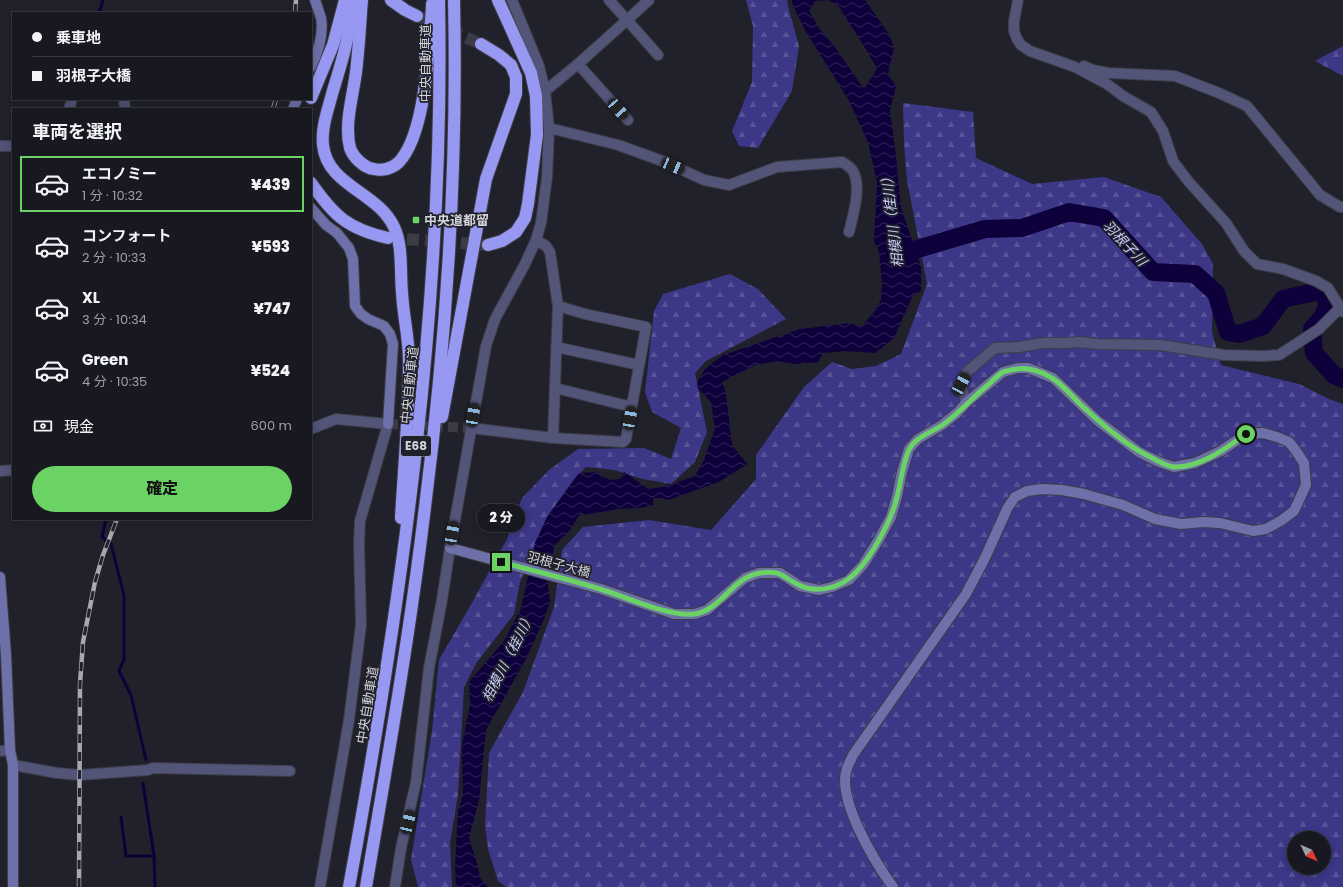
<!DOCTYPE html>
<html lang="ja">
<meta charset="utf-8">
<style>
body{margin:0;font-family:Poppins,"Noto Sans JP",sans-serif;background:#25262d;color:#f1f3f6;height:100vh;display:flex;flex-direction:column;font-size:15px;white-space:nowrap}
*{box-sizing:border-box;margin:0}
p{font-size:13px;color:#9fa0a5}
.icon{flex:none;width:22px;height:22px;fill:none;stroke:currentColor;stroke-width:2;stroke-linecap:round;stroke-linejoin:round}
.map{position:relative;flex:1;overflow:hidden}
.details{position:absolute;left:12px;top:108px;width:300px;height:412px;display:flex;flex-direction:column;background:#181920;border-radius:0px;box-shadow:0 2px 10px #0003,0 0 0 1px #36383e}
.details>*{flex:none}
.top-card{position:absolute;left:12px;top:12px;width:300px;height:88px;border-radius:0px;box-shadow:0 2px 10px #0003,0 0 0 1px #36383e;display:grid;align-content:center;height:88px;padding:0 20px;background:#181920}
.needle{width:26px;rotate:134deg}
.controls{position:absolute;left:1287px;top:831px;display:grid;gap:8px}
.controls a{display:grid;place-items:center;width:44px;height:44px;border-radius:50%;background:#181920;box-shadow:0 2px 10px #0003,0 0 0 1px #36383e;font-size:20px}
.end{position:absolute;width:18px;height:18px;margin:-9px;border:5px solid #6ad363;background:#111;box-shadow:0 0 0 2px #111}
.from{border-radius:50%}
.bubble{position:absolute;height:28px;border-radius:14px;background:#181920;box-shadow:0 2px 10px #0003,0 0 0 1px #36383e;font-size:13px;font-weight:800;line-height:28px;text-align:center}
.car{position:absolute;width:12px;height:24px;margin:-12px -6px;border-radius:5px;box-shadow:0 0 3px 1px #0007;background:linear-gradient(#222 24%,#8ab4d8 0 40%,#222 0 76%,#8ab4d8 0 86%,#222 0)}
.top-card b{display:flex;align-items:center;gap:14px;height:38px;font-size:15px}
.top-card b+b{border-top:1px solid #36383e}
.top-card i{width:10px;height:10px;background:#f1f3f6}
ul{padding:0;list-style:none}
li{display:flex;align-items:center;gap:12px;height:56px;margin:0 8px 6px;padding:0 12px;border:2px solid transparent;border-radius:0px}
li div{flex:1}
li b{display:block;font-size:15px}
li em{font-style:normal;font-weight:800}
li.current{border-color:#6ad363}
li>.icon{width:36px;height:36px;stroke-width:1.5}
h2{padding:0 20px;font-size:18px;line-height:48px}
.pay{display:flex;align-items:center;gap:10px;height:44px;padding:0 20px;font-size:15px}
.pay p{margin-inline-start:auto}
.primary-button{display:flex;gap:8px;margin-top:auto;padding:8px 20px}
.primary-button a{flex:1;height:46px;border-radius:24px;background:#6ad363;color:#111;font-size:16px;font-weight:800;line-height:46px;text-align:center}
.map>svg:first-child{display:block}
.forest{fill:url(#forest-firs);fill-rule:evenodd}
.water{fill:url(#water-waves)}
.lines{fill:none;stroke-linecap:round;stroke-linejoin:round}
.stream{stroke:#0e003b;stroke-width:3}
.river{stroke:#0e003b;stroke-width:18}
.street-tunnel{stroke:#3b3c45;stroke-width:10;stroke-dasharray:10 5;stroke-linecap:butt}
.highway-tunnel{stroke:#3b3c45;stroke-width:12;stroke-dasharray:12 6;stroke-linecap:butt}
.street-casing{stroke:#3d3d47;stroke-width:12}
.secondary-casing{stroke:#3d3d47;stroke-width:12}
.highway-casing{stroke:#3d3d47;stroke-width:14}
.street{stroke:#525478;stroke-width:10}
.secondary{stroke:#6e70a9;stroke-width:10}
.highway{stroke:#9698f2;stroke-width:12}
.rail-casing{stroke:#a7a7af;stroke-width:4.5}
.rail{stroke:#20212b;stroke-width:3;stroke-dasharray:9;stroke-linecap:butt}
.route{stroke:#6ad363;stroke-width:5}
.poi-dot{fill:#6ad363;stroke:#20212b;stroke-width:1.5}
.labels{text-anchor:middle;stroke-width:3.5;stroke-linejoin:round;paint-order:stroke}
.shield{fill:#20212b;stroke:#9d9ea6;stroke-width:1}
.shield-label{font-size:12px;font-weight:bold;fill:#d3d3db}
.street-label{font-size:13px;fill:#d3d3db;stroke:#20212b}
.poi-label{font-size:13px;font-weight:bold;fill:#d3d3db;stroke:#20212b;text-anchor:start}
.water-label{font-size:14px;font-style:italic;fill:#c5c9f7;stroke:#20212b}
</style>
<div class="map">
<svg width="1343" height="887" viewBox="0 0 1343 887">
<defs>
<pattern id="forest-firs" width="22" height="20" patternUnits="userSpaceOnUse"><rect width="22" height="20" fill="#3c3787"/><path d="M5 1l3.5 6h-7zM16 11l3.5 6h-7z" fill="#575397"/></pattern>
<pattern id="water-waves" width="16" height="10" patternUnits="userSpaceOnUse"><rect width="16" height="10" fill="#0e003b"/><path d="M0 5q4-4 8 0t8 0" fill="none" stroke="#302457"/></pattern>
</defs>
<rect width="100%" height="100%" fill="#20212b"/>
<!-- forest -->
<g class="forest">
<path d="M 746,0 L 787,0 L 788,6 L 799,46 L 792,91 L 758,148 L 739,146 L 732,131 L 752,82 L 753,26 Z"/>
<path d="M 1343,46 L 1343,76 L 1315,61 Z"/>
<path d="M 903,103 L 973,112 L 976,158 L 1032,184 L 1104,177 L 1161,197 L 1202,244 L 1213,264 L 1212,332 L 1221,365 L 1299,384 L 1329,399 L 1343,404 L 1343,887 L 506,887 L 498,881 L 488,849 L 485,825 L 489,753 L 523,692 L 554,607 L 562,550 L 583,527 L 649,520 L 711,530 L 756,479 L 756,455 L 804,387 L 832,362 L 852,369 L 876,366 L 901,354 L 927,284 L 907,180 L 904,144 ZM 1294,838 L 1324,838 L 1324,868 L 1294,868 Z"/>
<path d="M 730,274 L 758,289 L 786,319 L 706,361 L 695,373 L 707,432 L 695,462 L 671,484 L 643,479 L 614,470 L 586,467 L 575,478 L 547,517 L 520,582 L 514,614 L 477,662 L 464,687 L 458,794 L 450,843 L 452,887 L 418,887 L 411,860 L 432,731 L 439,660 L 473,601 L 507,539 L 522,498 L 549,470 L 578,449 L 644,448 L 671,459 L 681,428 L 652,412 L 645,392 L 654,311 L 663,294 Z"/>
</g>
<!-- water -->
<path class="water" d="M 792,0 L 828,0 L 815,1 L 809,11 L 819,28 L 834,46 L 864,89 L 877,69 L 867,51 L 838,5 L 828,0 L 865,0 L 890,36 L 894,48 L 888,74 L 896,86 L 890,111 L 896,156 L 901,208 L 921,266 L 921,291 L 913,295 L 894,338 L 875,353 L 847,351 L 823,353 L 818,362 L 794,364 L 777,361 L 755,365 L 722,382 L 726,393 L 732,445 L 747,464 L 719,482 L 668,500 L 661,498 L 654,498 L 653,505 C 641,509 630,508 618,509 C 605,511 592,514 579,515 L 571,529 L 554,546 L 548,584 L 550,601 L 545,617 L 526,659 L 486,730 L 479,800 L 469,838 L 478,867 L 480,878 L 488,887 L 456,887 L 455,866 L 458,811 L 463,795 L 462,745 L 470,705 L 469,682 L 504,641 L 521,609 L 535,543 L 547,517 L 579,473 L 596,472 L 610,480 L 620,479 L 624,472 L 648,489 L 663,487 L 695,476 L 704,460 L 715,429 L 711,402 L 697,387 L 698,381 L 705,369 L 723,355 L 800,329 L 850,323 L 861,327 L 875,311 L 881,300 L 882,284 L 879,251 L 874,242 L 877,182 L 868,142 L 848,99 L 806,32 L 793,6 Z"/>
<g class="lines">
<!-- stream -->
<g class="stream">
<path d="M 99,13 L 103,0"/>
<path d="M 106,519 L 102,537 L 111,544 L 124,595 L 124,659 L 119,671 L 131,695 L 146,760"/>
<path d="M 143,783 L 154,856 L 155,887"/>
<path d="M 121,817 L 126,856 L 154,856"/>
</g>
<!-- river -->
<path class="river" d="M 894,256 L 985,229 L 1022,228 L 1069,212 L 1104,218 L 1153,272 L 1195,274 L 1216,293 L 1228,332 L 1239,334 L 1263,326 L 1283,299 L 1319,291 L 1329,301 L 1323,316 L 1312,329 L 1314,353 L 1334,375 L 1343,379"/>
<!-- street-tunnel -->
<path class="street-tunnel" d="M 388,424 L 471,428"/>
<!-- highway-tunnel -->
<g class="highway-tunnel">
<path d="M 417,16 L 481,44"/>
<path d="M 389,238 L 488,245"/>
</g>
<!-- street casing -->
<g class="street-casing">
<g id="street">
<path d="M 649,0 L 627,20 L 658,55"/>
<path d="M 1018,0 L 1014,21 L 1014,31 L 1017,39 L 1021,45 L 1030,51 L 1075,67 L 1107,84 L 1123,96 L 1151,112 L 1163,131 L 1173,161 L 1188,181 L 1226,223 L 1244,251 L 1257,264 L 1283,269 L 1316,281 L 1328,288 L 1343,312"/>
<path d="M 578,64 L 628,120"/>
<path d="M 1084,66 L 1093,70 L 1108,73 L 1175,76 L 1219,93 L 1247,106 L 1320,195 L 1340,207 L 1343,207"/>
<path d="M 545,91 L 578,64 L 627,20 L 609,0"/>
<path d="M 124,99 L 125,109"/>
<path d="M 69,109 L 72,99"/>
<path d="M 549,128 L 618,145 L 665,162 L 704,180 L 729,185 L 777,167 L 842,162 C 847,165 852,168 854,173 C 861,189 853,216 849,232"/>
<path d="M 0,146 L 13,146"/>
<path d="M 536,240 L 546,246 L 550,252 L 558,306 L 553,438"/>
<path d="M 556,347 L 639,365"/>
<path d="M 555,388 L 632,407"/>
<path d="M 966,403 L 961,384 L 967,372 L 995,348 L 1019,347 L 1043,343 L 1068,343 L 1079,342 L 1098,344 L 1160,345 L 1224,355 L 1261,356 L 1279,355 L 1319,329 L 1340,308"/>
<path d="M 471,428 L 553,438 L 623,442 L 626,439 L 646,327 L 585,314 L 558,306"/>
<path d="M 311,429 L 336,419 L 388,424 L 360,521 L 359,543 L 361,625 L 349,720 L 320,887"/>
<path d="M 0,471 L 13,470"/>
<path d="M 0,751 L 10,750"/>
<path d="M 13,765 L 57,773 L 80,775 L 148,770 L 153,768 L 290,771"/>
<path d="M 395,887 L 401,848 L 416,782 L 429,668 L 442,600 L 450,548 L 486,346 L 495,319 L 525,264 L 536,240 L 541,223 L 547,177 L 549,128 L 545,91 L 539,66 L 512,0"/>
</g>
</g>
<!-- secondary casing -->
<g class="secondary-casing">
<g id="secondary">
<path d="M 311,67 C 318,52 324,35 321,18 C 319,12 317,6 315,0"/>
<path d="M 293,109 L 297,99"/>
<path d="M 311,208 L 326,225 L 337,233 L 349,248 L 353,259 L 355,306 L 361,314 L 368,319 L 384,326 L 390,334 L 393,344 L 388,424"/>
<path d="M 450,548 L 601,589 L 674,614 L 695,614 L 707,610 L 745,578 L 759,573 L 780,573 L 800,586 L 819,590 L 832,587 L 849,580 L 863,565 L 878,541 L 891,517 L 897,497 L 902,472 L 909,449 L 918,439 L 942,425 L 957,413 L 966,403 L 1003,372 L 1018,368 L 1028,368 L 1053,378 L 1098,421 L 1139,452 L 1159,462 L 1174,467 L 1195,463 L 1221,451 L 1246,434 L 1263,433 L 1277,437 L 1289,442 L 1296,451 L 1304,463 L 1306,485 L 1294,511 L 1282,520 L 1266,529 L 1253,531 L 1220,523 L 1203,522 L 1181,524 L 1155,519 L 1123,505 L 1084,494 L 1062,490 L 1042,489 L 1027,491 L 1015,497 L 1008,507 L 984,560 L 966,594 L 853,755 C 851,760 847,766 846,772 C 839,803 875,862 893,887"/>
<path d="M 0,577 L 6,655 L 10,750 L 13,765 L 13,887"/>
</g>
</g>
<!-- highway casing -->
<g class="highway-casing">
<g id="highway">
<path d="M 351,0 C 352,32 341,64 332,94 C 328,110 321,128 323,145 C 327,186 378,192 394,227 C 403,246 400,271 402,292 C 403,315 409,338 409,361 C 409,414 404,466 401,518"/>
<path d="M 362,0 C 360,24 359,48 356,72 C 353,96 344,124 350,148 C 353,157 364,168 374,169 C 382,171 392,169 399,162 C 422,137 427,74 429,40 C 430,28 432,16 432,4"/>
<path d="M 391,0 L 405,10 L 417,16"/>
<path d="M 311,98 L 333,45 L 345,0"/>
<path d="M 311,183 C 334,216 348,229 388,238"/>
<path d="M 488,245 L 502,241 L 516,232 L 525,218 L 528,204 L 537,135 L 536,96 L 531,73 L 498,0"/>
<path d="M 442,417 L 486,179 L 516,94 L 516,77 L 511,65 L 499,55 L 481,44"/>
<path d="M 349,887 C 403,594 445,298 439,0"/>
<path d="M 366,887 C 387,763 409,639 424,515 C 446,344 458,172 454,0"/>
</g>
</g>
<!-- street -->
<use href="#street" class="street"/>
<!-- secondary -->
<use href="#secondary" class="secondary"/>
<!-- highway -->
<use href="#highway" class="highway"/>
<!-- rail casing -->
<g class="rail-casing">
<g id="rail">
<path d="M 295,13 L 296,0"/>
<path d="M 273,109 L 276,99"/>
<path d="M 79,887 L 80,684 L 83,642 L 95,582 L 103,555 L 117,519"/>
</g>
</g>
<!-- rail -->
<use href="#rail" class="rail"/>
</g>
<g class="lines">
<!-- route -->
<path class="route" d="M 501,562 C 534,571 568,579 600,589 C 627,597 668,617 694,614 C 721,611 732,577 760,573 C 782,570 782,577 799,585 C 814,593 834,589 847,580 C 867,567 892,520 897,497 C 901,482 902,467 908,452 C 914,437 931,433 944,424 C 960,412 973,397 989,384 C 993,380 998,375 1003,372 C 1007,371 1013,369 1017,369 C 1028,367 1043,372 1052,378 C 1062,384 1071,395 1080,404 C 1102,424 1126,446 1154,459 C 1160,462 1168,467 1175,467 C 1202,467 1226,448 1246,434"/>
</g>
<!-- markers -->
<rect class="poi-dot" x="412" y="216" width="8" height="8" rx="2"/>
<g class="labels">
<!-- shield labels -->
<rect class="shield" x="401" y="436" width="30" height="20" rx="3"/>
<g class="shield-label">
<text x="416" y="450">E68</text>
</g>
<!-- street labels -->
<g class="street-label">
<text transform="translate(425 63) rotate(-90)" y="5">中央自動車道</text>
<text transform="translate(409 385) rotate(-84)" y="5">中央自動車道</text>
<text transform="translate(559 564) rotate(15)" y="5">羽根子大橋</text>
<text transform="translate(367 705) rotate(-81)" y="5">中央自動車道</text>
</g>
<!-- poi labels -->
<g class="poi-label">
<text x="424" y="225">中央道都留</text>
</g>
<!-- water labels -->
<g class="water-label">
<text transform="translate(892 219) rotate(-97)" y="5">相模川（桂川）</text>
<text transform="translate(1125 243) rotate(47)" y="5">羽根子川</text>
<text transform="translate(508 657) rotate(-63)" y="5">相模川（桂川）</text>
</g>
</g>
</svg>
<div class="controls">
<a><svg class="needle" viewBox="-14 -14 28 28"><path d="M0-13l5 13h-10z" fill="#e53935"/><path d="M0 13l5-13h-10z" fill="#9fa0a5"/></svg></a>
</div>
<i class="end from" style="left:1246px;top:434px"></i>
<i class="end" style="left:501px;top:562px"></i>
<div class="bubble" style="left:477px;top:504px;width:48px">2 分</div>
<i class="car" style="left:618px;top:109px;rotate:138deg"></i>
<i class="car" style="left:673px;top:166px;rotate:113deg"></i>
<i class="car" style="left:961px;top:384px;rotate:28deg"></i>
<i class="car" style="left:473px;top:415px;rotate:10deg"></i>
<i class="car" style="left:630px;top:418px;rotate:10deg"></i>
<i class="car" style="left:452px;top:533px;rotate:10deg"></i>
<i class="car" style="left:408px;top:822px;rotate:14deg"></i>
<div class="top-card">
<b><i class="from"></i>乗車地</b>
<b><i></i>羽根子大橋</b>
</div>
<section class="details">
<h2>車両を選択</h2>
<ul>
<li class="current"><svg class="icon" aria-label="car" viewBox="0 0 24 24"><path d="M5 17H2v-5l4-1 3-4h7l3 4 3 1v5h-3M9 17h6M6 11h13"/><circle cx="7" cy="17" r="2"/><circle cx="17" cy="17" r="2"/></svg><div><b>エコノミー</b><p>1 分 · 10:32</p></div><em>¥439</em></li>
<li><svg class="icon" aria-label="car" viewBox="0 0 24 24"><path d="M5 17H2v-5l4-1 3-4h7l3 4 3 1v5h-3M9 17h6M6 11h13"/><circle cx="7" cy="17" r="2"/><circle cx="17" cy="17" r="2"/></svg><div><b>コンフォート</b><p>2 分 · 10:33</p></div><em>¥593</em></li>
<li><svg class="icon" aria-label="car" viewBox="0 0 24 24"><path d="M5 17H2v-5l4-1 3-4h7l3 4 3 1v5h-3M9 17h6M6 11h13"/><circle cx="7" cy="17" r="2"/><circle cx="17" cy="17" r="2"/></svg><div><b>XL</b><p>3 分 · 10:34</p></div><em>¥747</em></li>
<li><svg class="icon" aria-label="car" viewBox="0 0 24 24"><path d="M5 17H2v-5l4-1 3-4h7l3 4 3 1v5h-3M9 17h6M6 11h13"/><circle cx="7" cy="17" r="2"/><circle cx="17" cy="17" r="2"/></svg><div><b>Green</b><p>4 分 · 10:35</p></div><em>¥524</em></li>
</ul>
<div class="pay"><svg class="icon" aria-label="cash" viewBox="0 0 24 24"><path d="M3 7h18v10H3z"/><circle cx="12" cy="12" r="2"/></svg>現金<p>600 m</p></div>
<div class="primary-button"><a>確定</a></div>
</section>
</div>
